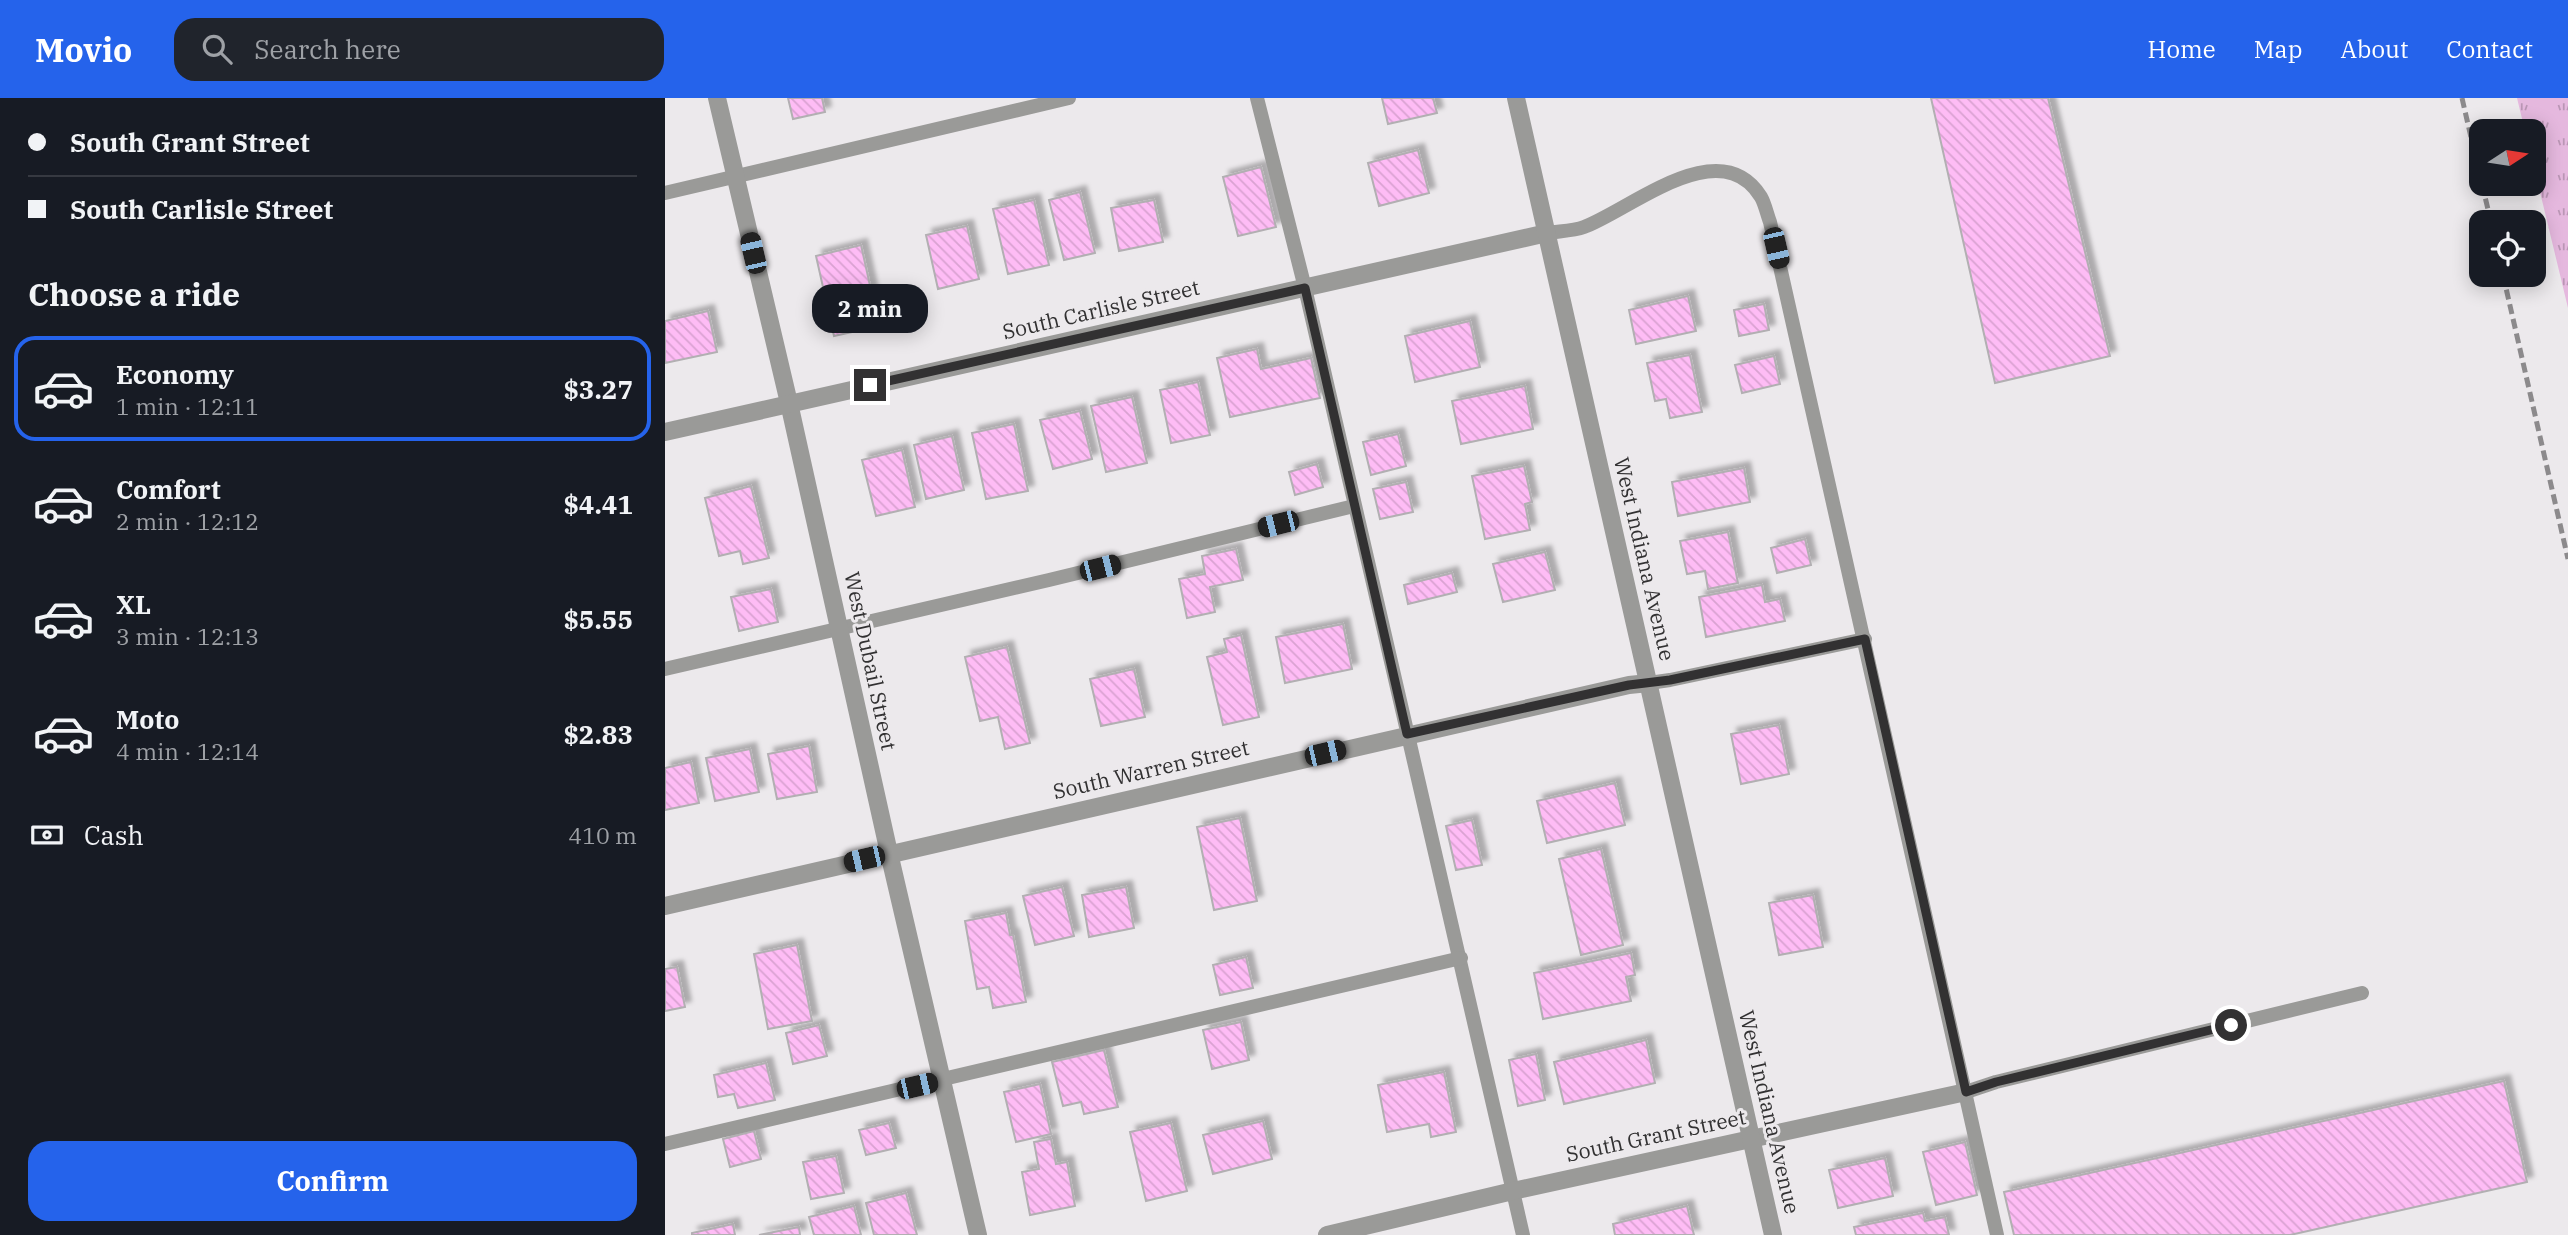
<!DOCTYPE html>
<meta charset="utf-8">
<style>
body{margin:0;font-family:"IBM Plex Serif",serif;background:#20242c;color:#f1f3f6;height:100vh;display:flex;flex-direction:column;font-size:26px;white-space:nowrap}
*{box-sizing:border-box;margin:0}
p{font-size:23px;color:#9ea1a6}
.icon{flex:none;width:38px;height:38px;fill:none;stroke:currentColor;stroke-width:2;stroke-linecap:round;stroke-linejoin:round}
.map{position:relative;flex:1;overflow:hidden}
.sheet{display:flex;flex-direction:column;background:#171b24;width:665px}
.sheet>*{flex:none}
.guide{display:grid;align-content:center;height:154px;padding:0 28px;background:#171b24}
.needle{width:46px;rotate:78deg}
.tools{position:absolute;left:1804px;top:21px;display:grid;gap:14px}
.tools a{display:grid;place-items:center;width:77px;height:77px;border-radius:14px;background:#171b24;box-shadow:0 4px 18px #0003;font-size:35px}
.end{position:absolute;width:32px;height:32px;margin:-16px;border:9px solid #323132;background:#fff;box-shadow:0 0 0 4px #fff}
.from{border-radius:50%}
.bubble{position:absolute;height:49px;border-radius:21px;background:#171b24;box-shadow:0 4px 18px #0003;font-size:23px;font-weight:700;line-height:49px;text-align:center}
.car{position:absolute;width:21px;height:42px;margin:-21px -10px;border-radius:9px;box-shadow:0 0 5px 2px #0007;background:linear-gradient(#222 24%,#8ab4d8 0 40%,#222 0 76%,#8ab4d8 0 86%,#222 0)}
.guide b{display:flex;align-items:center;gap:24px;height:66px;font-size:26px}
.guide b+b{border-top:2px solid #363941}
.guide i{width:18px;height:18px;background:#f1f3f6}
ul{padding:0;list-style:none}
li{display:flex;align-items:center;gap:21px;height:105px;margin:0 14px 10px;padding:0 14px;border:4px solid transparent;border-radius:21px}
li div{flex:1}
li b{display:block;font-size:26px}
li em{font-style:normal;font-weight:700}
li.selected{border-color:#2563eb}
li>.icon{width:63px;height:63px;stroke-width:1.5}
h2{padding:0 28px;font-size:32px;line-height:84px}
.pay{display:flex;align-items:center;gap:18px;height:77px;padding:0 28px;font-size:26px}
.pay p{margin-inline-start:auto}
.primary-button{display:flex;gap:14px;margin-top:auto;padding:14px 28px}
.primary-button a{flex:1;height:80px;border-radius:21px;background:#2563eb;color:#fff;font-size:28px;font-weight:700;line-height:80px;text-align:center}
header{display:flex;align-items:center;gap:42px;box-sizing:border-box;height:98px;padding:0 35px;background:#2563eb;color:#fff}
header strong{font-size:33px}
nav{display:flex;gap:38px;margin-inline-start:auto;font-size:24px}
.search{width:490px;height:63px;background:#20242c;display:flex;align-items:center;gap:18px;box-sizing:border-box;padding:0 24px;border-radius:21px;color:#9ea1a6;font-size:26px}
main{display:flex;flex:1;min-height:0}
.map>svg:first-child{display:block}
.grass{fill:url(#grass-tufts)}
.building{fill:url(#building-back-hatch);stroke:#b2afb2;stroke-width:2;filter:url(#shadow)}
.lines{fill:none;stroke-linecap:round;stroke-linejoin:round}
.service{stroke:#9a9a98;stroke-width:14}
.minor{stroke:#9a9a98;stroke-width:18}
.tertiary{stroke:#9a9a98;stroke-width:18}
.rail{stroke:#8c8a8c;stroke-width:5;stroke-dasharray:10 5;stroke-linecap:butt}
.route{stroke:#323132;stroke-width:9}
.labels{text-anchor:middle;stroke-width:6;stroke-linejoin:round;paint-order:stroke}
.street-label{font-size:21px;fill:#323132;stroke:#ece9ec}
</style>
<header>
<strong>Movio</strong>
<div class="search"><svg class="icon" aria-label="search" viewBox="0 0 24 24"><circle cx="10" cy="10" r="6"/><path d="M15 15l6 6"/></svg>Search here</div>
<nav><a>Home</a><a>Map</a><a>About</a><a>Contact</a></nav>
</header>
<main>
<section class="sheet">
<div class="guide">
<b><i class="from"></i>South Grant Street</b>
<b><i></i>South Carlisle Street</b>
</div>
<h2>Choose a ride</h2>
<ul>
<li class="selected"><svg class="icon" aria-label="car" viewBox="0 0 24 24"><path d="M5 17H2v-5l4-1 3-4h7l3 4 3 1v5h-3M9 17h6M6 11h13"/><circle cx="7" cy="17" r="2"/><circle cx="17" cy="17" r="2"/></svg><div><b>Economy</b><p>1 min · 12:11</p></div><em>$3.27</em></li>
<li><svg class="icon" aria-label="car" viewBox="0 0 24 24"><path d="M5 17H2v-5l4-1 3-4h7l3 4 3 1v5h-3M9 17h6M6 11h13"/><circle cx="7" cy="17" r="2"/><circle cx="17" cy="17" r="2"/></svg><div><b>Comfort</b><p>2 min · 12:12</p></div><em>$4.41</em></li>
<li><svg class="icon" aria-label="car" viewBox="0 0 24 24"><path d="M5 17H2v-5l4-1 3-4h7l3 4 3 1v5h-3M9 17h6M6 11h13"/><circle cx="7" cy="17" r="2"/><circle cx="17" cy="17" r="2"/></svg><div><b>XL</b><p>3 min · 12:13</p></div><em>$5.55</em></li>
<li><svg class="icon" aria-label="car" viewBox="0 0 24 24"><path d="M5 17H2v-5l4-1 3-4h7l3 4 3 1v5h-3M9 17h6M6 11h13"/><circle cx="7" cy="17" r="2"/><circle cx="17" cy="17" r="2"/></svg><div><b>Moto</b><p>4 min · 12:14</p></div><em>$2.83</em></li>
</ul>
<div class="pay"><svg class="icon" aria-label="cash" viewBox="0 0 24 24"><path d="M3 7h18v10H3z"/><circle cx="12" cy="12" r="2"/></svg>Cash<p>410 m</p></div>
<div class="primary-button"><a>Confirm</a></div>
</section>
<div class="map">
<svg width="1903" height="1137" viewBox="0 0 1903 1137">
<defs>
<pattern id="grass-tufts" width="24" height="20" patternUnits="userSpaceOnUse" patternTransform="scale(1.75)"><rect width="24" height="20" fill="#e5b8de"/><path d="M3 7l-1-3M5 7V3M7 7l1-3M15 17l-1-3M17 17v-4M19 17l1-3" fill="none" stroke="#ba96b5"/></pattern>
<pattern id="building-back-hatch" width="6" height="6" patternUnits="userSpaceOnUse" patternTransform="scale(1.75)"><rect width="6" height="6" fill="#febcf5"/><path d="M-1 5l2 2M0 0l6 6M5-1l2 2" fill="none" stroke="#daa2d2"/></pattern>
<filter id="shadow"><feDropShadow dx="6" dy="-6" stdDeviation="2" flood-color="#0004"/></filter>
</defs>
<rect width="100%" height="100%" fill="#ece9ec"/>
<!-- grass -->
<path class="grass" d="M 1852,0 L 1903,0 L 1903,210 L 1869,69 L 1869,33 L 1860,33 Z"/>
<!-- building -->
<g class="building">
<path d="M 123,0 L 157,0 L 160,14 L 128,21 Z"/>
<path d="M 717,0 L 768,0 L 772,15 L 723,26 Z"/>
<path d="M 1266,0 L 1383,0 L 1445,258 L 1330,285 Z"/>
<path d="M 753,52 L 764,95 L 714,108 L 703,65 Z"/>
<path d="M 596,69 L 611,129 L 573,138 L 558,79 Z"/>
<path d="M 415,94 L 430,155 L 399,162 L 384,102 Z"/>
<path d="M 369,102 L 384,167 L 343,176 L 328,111 Z"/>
<path d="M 489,102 L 498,144 L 454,153 L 446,110 Z"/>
<path d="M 302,128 L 314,181 L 273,191 L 261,137 Z"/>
<path d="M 196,147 L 214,228 L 169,238 L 151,158 Z"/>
<path d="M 1023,198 L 1031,233 L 971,246 L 964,212 Z"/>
<path d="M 1099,206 L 1104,232 L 1074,238 L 1069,212 Z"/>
<path d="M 43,213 L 52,254 L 0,265 L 0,223 Z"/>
<path d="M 805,223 L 815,269 L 750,284 L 740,238 Z"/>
<path d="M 592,251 L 596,271 L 646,260 L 655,300 L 565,319 L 552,260 Z"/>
<path d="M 1025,257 L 1037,314 L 1005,320 L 1001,301 L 990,303 L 982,265 Z"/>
<path d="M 1109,258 L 1115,286 L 1077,295 L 1070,267 Z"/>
<path d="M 533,284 L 545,337 L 506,345 L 495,292 Z"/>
<path d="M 860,288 L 868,331 L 796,346 L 787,303 Z"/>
<path d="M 467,299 L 482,365 L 441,374 L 426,308 Z"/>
<path d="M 415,313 L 427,361 L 388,371 L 375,322 Z"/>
<path d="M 349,326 L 363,393 L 321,401 L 307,335 Z"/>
<path d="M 733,336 L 741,368 L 706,377 L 698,344 Z"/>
<path d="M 287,338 L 299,392 L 261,401 L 249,347 Z"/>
<path d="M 237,352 L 250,409 L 211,418 L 197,362 Z"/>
<path d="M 652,366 L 658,389 L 630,397 L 624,374 Z"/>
<path d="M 859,368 L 867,404 L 860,406 L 865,432 L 820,441 L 807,378 Z"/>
<path d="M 1079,370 L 1085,404 L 1013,418 L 1007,384 Z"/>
<path d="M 741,384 L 748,414 L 715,421 L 708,391 Z"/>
<path d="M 86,388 L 104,460 L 78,466 L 75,453 L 54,458 L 40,400 Z"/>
<path d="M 1063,434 L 1073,485 L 1043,491 L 1040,473 L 1022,476 L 1015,443 Z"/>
<path d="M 1140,441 L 1146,467 L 1112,475 L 1106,450 Z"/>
<path d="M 571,451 L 578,482 L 545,489 L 550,514 L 522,520 L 514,481 L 540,476 L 537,458 Z"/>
<path d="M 880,454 L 890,492 L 838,504 L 828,466 Z"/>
<path d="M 787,475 L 792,494 L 743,506 L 739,487 Z"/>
<path d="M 1097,487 L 1100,504 L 1115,501 L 1120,523 L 1041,539 L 1034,499 Z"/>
<path d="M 106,491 L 113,524 L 74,533 L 66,499 Z"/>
<path d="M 678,526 L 687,571 L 620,585 L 611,539 Z"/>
<path d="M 576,537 L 594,619 L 558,627 L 542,559 L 562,554 L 559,541 Z"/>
<path d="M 342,549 L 365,645 L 340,651 L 333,619 L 315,623 L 300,559 Z"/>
<path d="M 469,571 L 480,619 L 436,628 L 425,581 Z"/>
<path d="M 1114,627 L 1124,676 L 1076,686 L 1066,636 Z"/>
<path d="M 144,648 L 152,694 L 112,701 L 103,656 Z"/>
<path d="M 85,651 L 94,694 L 50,703 L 41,660 Z"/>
<path d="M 26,664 L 34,705 L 0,712 L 0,670 Z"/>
<path d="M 950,685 L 960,727 L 882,745 L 872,703 Z"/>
<path d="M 575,720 L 592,803 L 549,812 L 532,729 Z"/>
<path d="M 807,722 L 817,767 L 791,772 L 781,728 Z"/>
<path d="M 936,751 L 958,847 L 916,857 L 894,761 Z"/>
<path d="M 397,789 L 409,838 L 370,847 L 358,798 Z"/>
<path d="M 461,789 L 469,830 L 424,839 L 417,797 Z"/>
<path d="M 1148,797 L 1158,849 L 1114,857 L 1104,805 Z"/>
<path d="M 341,815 L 345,837 L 348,837 L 361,904 L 328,910 L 324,889 L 312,891 L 300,823 Z"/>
<path d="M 132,847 L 147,923 L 103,931 L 89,856 Z"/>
<path d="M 966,855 L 970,877 L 961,879 L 966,903 L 878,921 L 869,875 Z"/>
<path d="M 581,859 L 588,890 L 555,897 L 548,867 Z"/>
<path d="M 12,869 L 20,909 L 0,913 L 0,871 Z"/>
<path d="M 576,924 L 584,962 L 547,971 L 538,932 Z"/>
<path d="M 154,927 L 162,958 L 128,966 L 121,935 Z"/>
<path d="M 981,942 L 990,985 L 899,1006 L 889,964 Z"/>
<path d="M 439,952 L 453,1009 L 419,1016 L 416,1004 L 398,1008 L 387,964 Z"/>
<path d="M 871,956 L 880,1002 L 853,1008 L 844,962 Z"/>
<path d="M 101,965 L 110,1002 L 73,1010 L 69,996 L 53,999 L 49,977 Z"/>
<path d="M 779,974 L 791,1034 L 766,1039 L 764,1026 L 722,1034 L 713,987 Z"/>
<path d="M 1839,983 L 1862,1084 L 1625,1137 L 1349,1137 L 1339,1094 Z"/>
<path d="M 375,986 L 386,1036 L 351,1044 L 339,994 Z"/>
<path d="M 598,1023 L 607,1061 L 548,1076 L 538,1037 Z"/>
<path d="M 224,1025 L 231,1050 L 201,1057 L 194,1032 Z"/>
<path d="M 506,1025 L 522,1093 L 481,1103 L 465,1034 Z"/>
<path d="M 89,1033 L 96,1061 L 65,1069 L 58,1041 Z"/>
<path d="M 386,1041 L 391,1066 L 402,1064 L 410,1108 L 365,1117 L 357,1074 L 374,1071 L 369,1044 Z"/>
<path d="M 1300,1044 L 1312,1097 L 1271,1107 L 1258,1054 Z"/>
<path d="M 171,1058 L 179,1095 L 146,1101 L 138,1064 Z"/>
<path d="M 1220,1060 L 1228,1098 L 1173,1110 L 1164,1072 Z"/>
<path d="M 241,1095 L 252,1137 L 209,1137 L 201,1105 Z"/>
<path d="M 189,1108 L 196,1137 L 149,1137 L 144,1119 Z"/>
<path d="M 1022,1108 L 1029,1137 L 950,1137 L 948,1126 Z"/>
<path d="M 1258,1115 L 1260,1123 L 1280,1119 L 1284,1137 L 1191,1137 L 1189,1129 Z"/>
<path d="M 68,1126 L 70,1137 L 27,1137 L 27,1135 Z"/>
<path d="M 134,1129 L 135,1137 L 94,1137 Z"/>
</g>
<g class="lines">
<!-- service -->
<g class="service">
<path d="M 592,0 L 640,190 L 858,1137"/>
<path d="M 0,95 L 404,0"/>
<path d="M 882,135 C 894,133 908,133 919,129 C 965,112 1055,33 1096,99 C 1100,106 1102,116 1105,124 L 1332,1137"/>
<path d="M 0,571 L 384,482 L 689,408"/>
<path d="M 984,585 L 1005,582 L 1200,541"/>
<path d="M 1301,994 L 1331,984 L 1697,895"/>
<path d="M 0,1046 L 796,860"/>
</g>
<!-- minor -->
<g class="minor">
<path d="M 52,0 L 124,305 L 224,755 L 313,1137"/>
<path d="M 0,334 L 882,135"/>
<path d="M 0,808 L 964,587 L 984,585"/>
<path d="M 662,1137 L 848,1093 L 1301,994"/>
</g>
<!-- tertiary -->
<path class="tertiary" d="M 851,0 L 1108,1137"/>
<!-- rail -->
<g class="rail">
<path d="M 1797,0 L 1816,83"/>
<path d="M 1817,86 L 1826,124"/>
<path d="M 1838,177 L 1903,461"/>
</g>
</g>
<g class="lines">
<!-- route -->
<path class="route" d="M 205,287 L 640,190 L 742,636 L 964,587 L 1005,582 L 1200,541 L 1301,994 L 1331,984 L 1566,927"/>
</g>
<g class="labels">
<!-- street labels -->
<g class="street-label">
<text transform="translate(436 212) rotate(-13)" y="7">South Carlisle Street</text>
<text transform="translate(979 461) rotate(77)" y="7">West Indiana Avenue</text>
<text transform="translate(205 563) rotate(78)" y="7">West Dubail Street</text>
<text transform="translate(486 672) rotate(-13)" y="7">South Warren Street</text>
<text transform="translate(1104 1014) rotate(77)" y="7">West Indiana Avenue</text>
<text transform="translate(991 1038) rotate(-12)" y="7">South Grant Street</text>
</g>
</g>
</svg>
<div class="tools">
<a><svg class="needle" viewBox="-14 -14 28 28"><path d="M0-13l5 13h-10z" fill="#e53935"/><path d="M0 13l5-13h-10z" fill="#9ea1a6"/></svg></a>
<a><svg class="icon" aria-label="locate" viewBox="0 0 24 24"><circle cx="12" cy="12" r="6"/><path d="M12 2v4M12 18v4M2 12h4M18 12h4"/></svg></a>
</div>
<i class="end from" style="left:1566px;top:927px"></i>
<i class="end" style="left:205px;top:287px"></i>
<div class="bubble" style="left:147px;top:186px;width:116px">2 min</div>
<i class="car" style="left:1111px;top:150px;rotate:167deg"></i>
<i class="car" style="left:88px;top:155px;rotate:347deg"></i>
<i class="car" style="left:613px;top:426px;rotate:256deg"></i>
<i class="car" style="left:435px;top:470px;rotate:76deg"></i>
<i class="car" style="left:660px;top:655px;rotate:77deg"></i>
<i class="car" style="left:199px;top:761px;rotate:257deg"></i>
<i class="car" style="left:252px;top:988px;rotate:77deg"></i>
</div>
</main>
